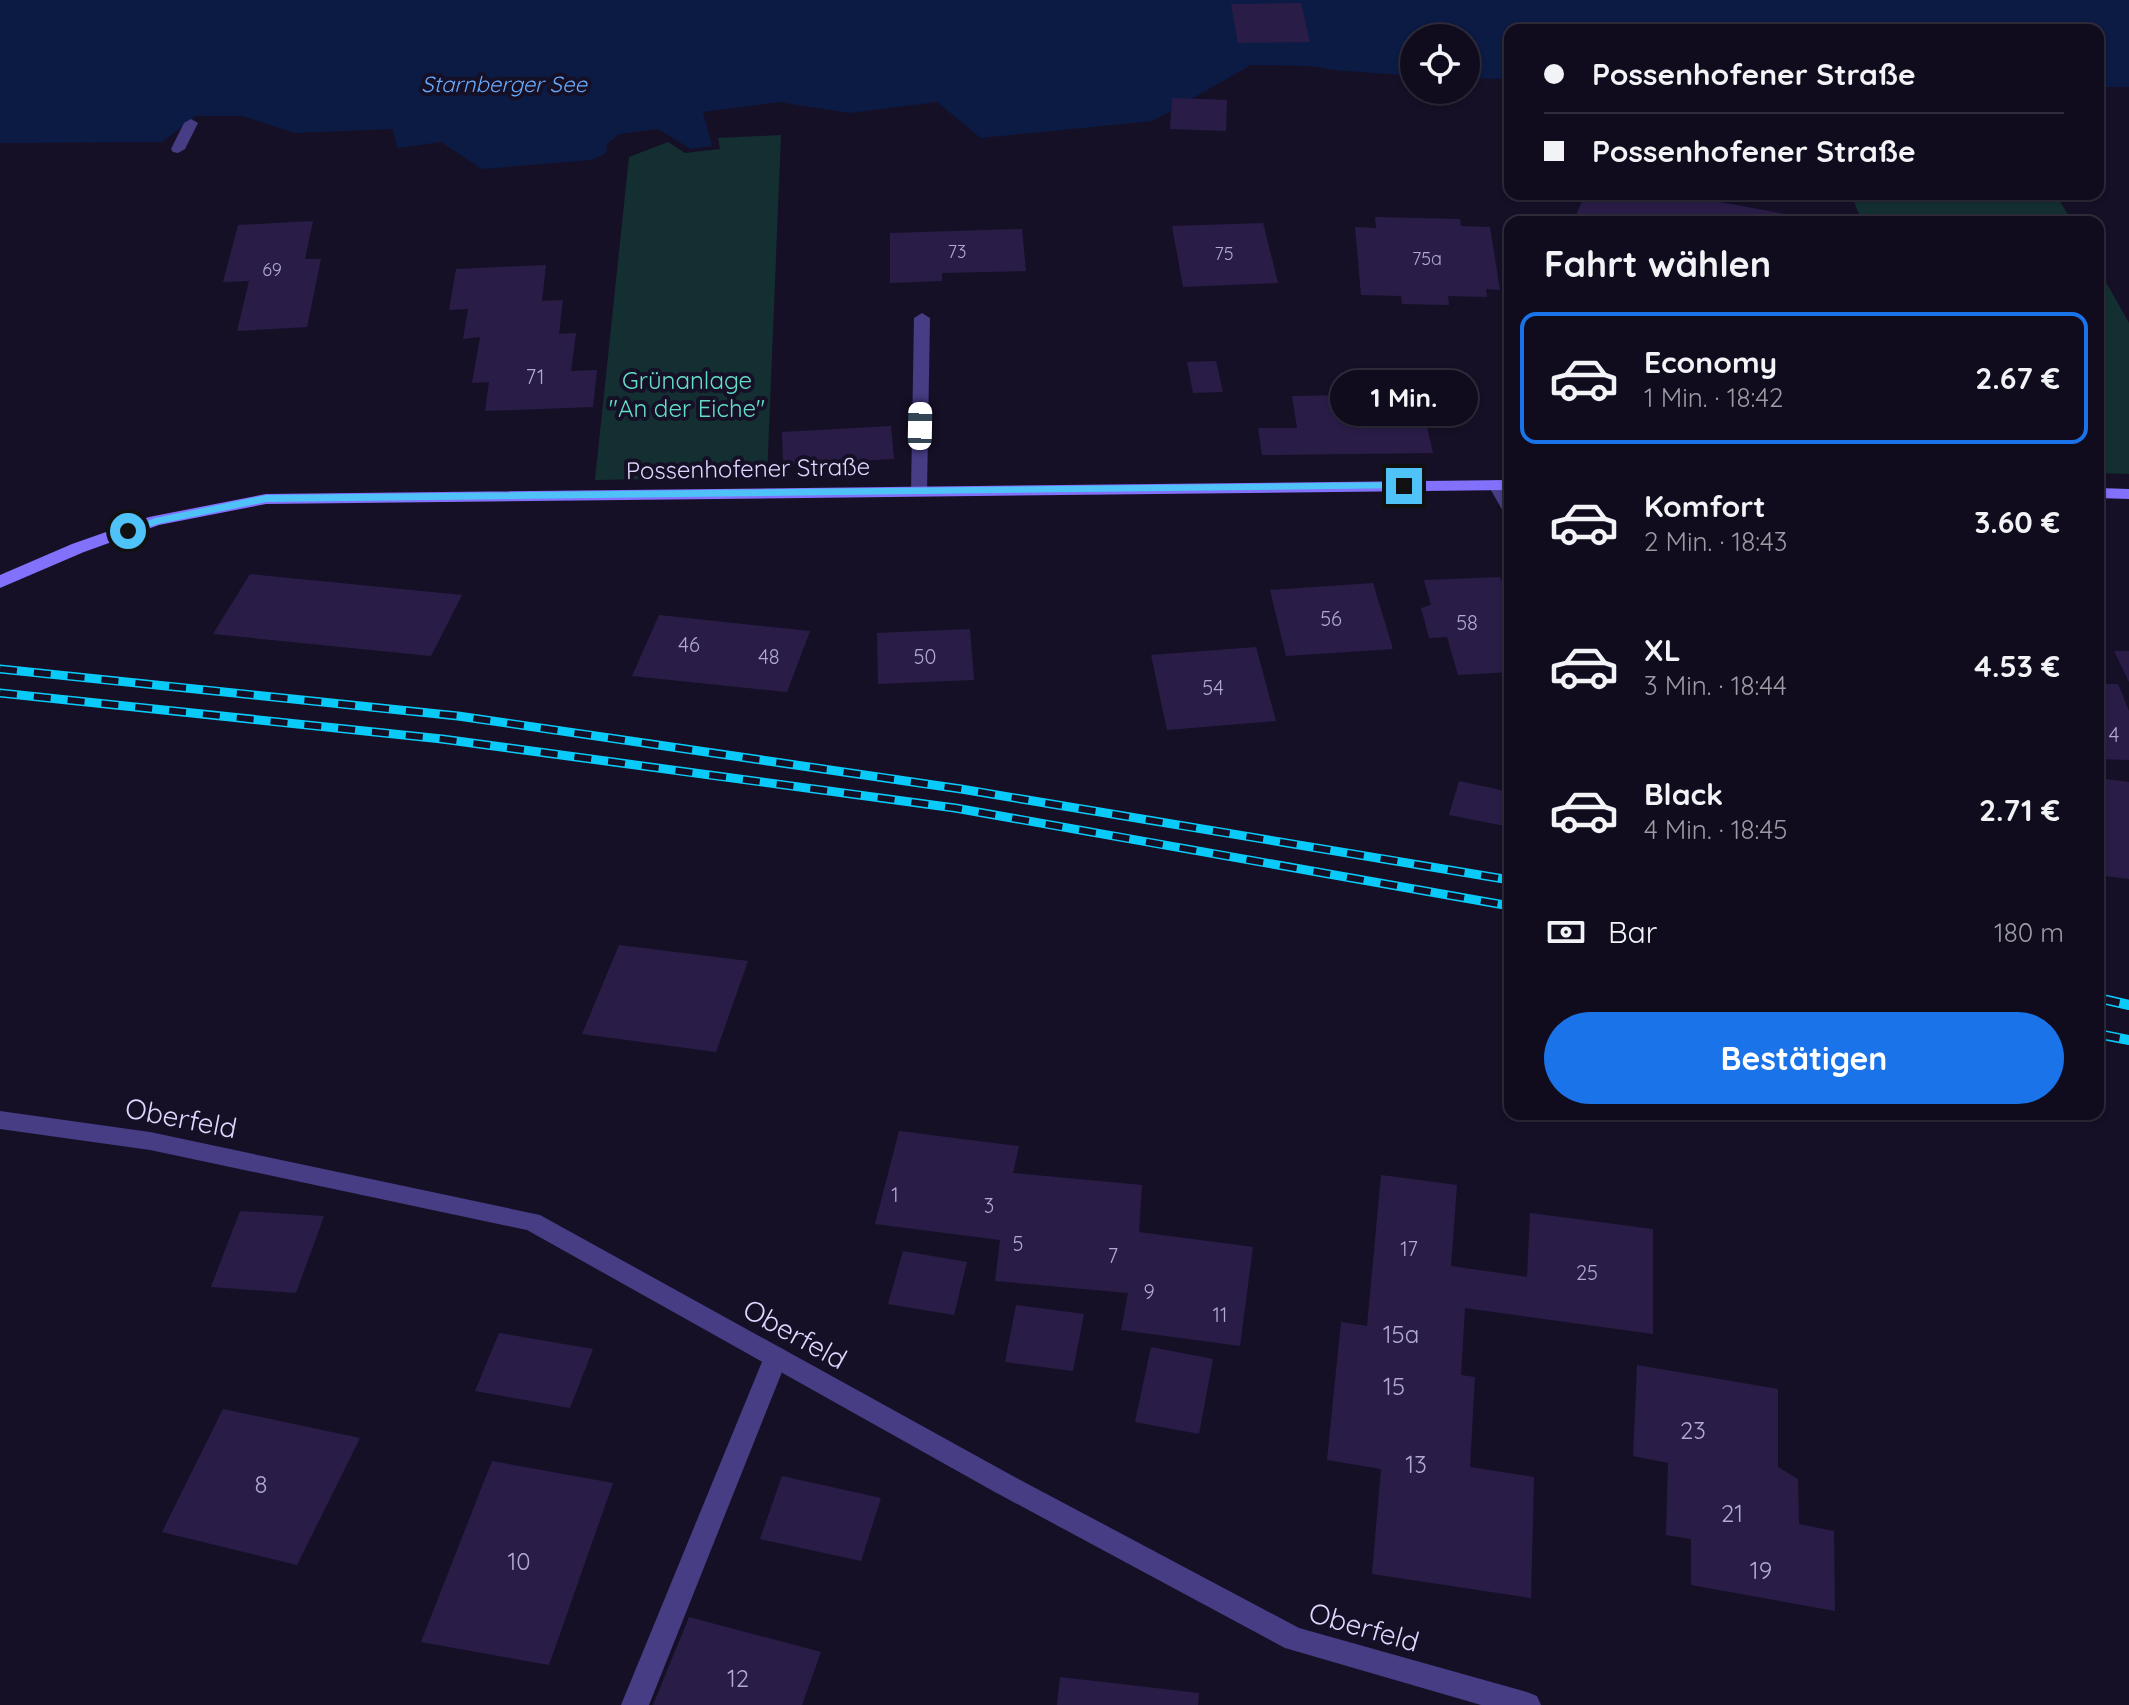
<!DOCTYPE html>
<html lang="de">
<meta charset="utf-8">
<style>
body{margin:0;font-family:Quicksand,sans-serif;background:#1e1a2a;color:#f1f3f6;height:100vh;display:flex;flex-direction:column;font-size:30px;white-space:nowrap}
*{box-sizing:border-box;margin:0}
p{font-size:26px;color:#9c9ba4}
.icon{flex:none;width:44px;height:44px;fill:none;stroke:currentColor;stroke-width:2;stroke-linecap:round;stroke-linejoin:round}
.map{position:relative;flex:1;overflow:hidden}
.panel{position:absolute;left:1504px;top:216px;width:600px;height:904px;display:flex;flex-direction:column;background:#100c1d;border-radius:16px;box-shadow:0 2px 6px #0004,0 0 0 2px #302c3b}
.panel>*{flex:none}
.top-card{position:absolute;left:1504px;top:24px;width:600px;height:176px;border-radius:16px;box-shadow:0 2px 6px #0004,0 0 0 2px #302c3b;display:grid;align-content:center;height:176px;padding:0 40px;background:#100c1d}
.fabs{position:absolute;left:1400px;top:24px;display:grid;gap:16px}
.fabs a{display:grid;place-items:center;width:80px;height:80px;border-radius:50%;background:#100c1d;box-shadow:0 2px 6px #0004,0 0 0 2px #302c3b;font-size:40px}
.end{position:absolute;width:36px;height:36px;margin:-18px;border:10px solid #4fc3f7;background:#111;box-shadow:0 0 0 4px #111}
.from{border-radius:50%}
.bubble{position:absolute;height:56px;border-radius:28px;background:#100c1d;box-shadow:0 2px 6px #0004,0 0 0 2px #302c3b;font-size:26px;font-weight:800;line-height:56px;text-align:center}
.car{position:absolute;width:24px;height:48px;margin:-24px -12px;border-radius:10px;box-shadow:0 0 6px 2px #0007;background:linear-gradient(#fff 24%,#345 0 40%,#fff 0 76%,#345 0 86%,#fff 0)}
.top-card b{display:flex;align-items:center;gap:28px;height:76px;font-size:30px}
.top-card b+b{border-top:2px solid #302c3b}
.top-card i{width:20px;height:20px;background:#f1f3f6}
ul{padding:0;list-style:none}
li{display:flex;align-items:center;gap:24px;height:132px;margin:0 16px 12px;padding:0 24px;border:4px solid transparent;border-radius:16px}
li div{flex:1}
li b{display:block;font-size:30px}
li em{font-style:normal;font-weight:800}
li.selected{border-color:#1a73e8}
li>.icon{width:72px;height:72px;stroke-width:1.5}
h2{padding:0 40px;font-size:36px;line-height:96px}
.pay{display:flex;align-items:center;gap:20px;height:88px;padding:0 40px;font-size:30px}
.pay p{margin-inline-start:auto}
.cta{display:flex;gap:16px;margin-top:auto;padding:16px 40px}
.cta a{flex:1;height:92px;border-radius:48px;background:#1a73e8;color:#fff;font-size:32px;font-weight:800;line-height:92px;text-align:center}
.map>svg:first-child{display:block}
.green{fill:#132f31}
.water{fill:#0c1b44}
.building{fill:#291d47}
.lines{fill:none;stroke-linecap:round;stroke-linejoin:round}
.lane{fill:#463d85;fill-rule:evenodd}
.street{fill:#463d85;fill-rule:evenodd}
.secondary{fill:#8271fb;fill-rule:evenodd}
.rail-far1-casing{stroke:#09caf8;stroke-width:9}
.rail-casing{stroke:#09caf8;stroke-width:10}
.rail-far1{stroke:#161027;stroke-width:6;stroke-dasharray:17;stroke-linecap:butt}
.rail{stroke:#161027;stroke-width:7;stroke-dasharray:22;stroke-linecap:butt}
.route{fill:#4fc3f7}
.labels{text-anchor:middle;stroke-width:8;stroke-linejoin:round;paint-order:stroke}
.far-number-label{font-size:18px;fill:#b2a8d0}
.number-label{font-size:20px;fill:#b2a8d0}
.far-water-label{font-size:22px;font-style:italic;fill:#68a9fb;stroke:#161027}
.park-label{font-size:24px;fill:#64ddca;stroke:#161027}
.street-label{font-size:24px;fill:#dfd7fe;stroke:#161027}
.near-number-label{font-size:24px;fill:#b2a8d0}
.near-street-label{font-size:28px;fill:#dfd7fe;stroke:#161027}
</style>
<div class="map">
<svg width="2129" height="1705" viewBox="0 0 2129 1705">
<rect width="100%" height="100%" fill="#161027"/>
<!-- green -->
<g class="green">
<path d="M 781,135 L 767,477 L 595,480 L 629,157 L 668,142 L 685,153 L 720,149 L 718,138 Z"/>
<path d="M 1851,194 L 2056,194 L 2072,222 L 1862,222 Z"/>
<path d="M 2098,268 L 2129,323 L 2129,474 L 2098,473 Z"/>
</g>
<!-- water -->
<path class="water" d="M 0,0 L 2129,0 L 2129,87 L 2098,87 L 2098,30 L 1510,30 L 1510,79 L 1466,78 L 1466,38 L 1414,38 L 1414,76 L 1334,70 L 1311,66 L 1251,65 L 1153,121 L 981,138 L 937,102 L 849,113 L 779,102 L 703,112 L 712,146 L 691,149 L 658,129 L 619,134 L 607,144 L 606,153 L 592,160 L 482,169 L 441,142 L 397,148 L 393,129 L 294,133 L 243,116 L 196,116 L 162,142 L 0,143 Z"/>
<!-- building -->
<g class="building">
<path d="M 1301,3 L 1310,42 L 1238,43 L 1231,4 Z"/>
<path d="M 1172,98 L 1227,100 L 1226,131 L 1170,129 Z"/>
<path d="M 1585,194 L 1637,197 L 1638,194 L 1706,194 L 1709,200 L 1812,219 L 1811,222 L 1573,222 Z"/>
<path d="M 1375,217 L 1460,219 L 1461,226 L 1490,227 L 1500,290 L 1486,289 L 1487,297 L 1448,296 L 1449,305 L 1402,304 L 1401,296 L 1361,295 L 1355,227 L 1376,228 Z"/>
<path d="M 313,221 L 305,259 L 321,259 L 307,327 L 237,331 L 249,281 L 223,282 L 238,225 Z"/>
<path d="M 1263,223 L 1278,283 L 1183,287 L 1172,226 Z"/>
<path d="M 1022,229 L 1026,271 L 942,273 L 942,281 L 890,283 L 890,233 Z"/>
<path d="M 546,265 L 542,301 L 563,300 L 559,334 L 576,333 L 571,371 L 597,370 L 593,407 L 485,411 L 489,382 L 472,383 L 480,337 L 463,339 L 468,309 L 449,310 L 456,269 Z"/>
<path d="M 1216,361 L 1223,392 L 1193,393 L 1187,362 Z"/>
<path d="M 1353,395 L 1360,428 L 1427,427 L 1433,453 L 1262,455 L 1258,428 L 1297,428 L 1292,396 Z"/>
<path d="M 891,426 L 894,459 L 783,465 L 782,432 Z"/>
<path d="M 250,574 L 462,595 L 431,656 L 213,634 Z"/>
<path d="M 1500,577 L 1510,601 L 1510,672 L 1458,675 L 1447,637 L 1429,638 L 1421,608 L 1431,605 L 1424,580 Z"/>
<path d="M 1373,583 L 1393,649 L 1286,656 L 1270,590 Z"/>
<path d="M 659,615 L 810,631 L 787,692 L 632,676 Z"/>
<path d="M 970,629 L 974,680 L 878,684 L 877,633 Z"/>
<path d="M 1256,647 L 1276,721 L 1167,730 L 1151,655 Z"/>
<path d="M 2114,651 L 2129,651 L 2129,682 Z"/>
<path d="M 2098,684 L 2118,684 L 2129,711 L 2129,760 L 2098,759 Z"/>
<path d="M 2098,778 L 2129,782 L 2129,879 L 2098,875 Z"/>
<path d="M 1459,781 L 1510,792 L 1510,827 L 1449,815 Z"/>
<path d="M 619,945 L 748,961 L 716,1052 L 582,1034 Z"/>
<path d="M 899,1131 L 1019,1146 L 1013,1173 L 1142,1185 L 1139,1232 L 1253,1247 L 1240,1346 L 1121,1330 L 1128,1293 L 995,1281 L 1000,1240 L 875,1224 Z"/>
<path d="M 1381,1175 L 1457,1185 L 1451,1266 L 1527,1277 L 1530,1213 L 1653,1229 L 1653,1334 L 1465,1308 L 1461,1375 L 1475,1377 L 1470,1467 L 1534,1477 L 1531,1598 L 1372,1574 L 1381,1469 L 1327,1460 L 1341,1322 L 1367,1326 Z"/>
<path d="M 240,1211 L 324,1216 L 296,1293 L 211,1287 Z"/>
<path d="M 903,1251 L 967,1262 L 954,1315 L 888,1304 Z"/>
<path d="M 1016,1305 L 1084,1314 L 1073,1371 L 1005,1362 Z"/>
<path d="M 499,1333 L 593,1349 L 570,1408 L 475,1391 Z"/>
<path d="M 1151,1347 L 1213,1359 L 1199,1434 L 1135,1422 Z"/>
<path d="M 1637,1365 L 1778,1389 L 1778,1467 L 1798,1479 L 1799,1524 L 1834,1531 L 1835,1611 L 1691,1585 L 1691,1539 L 1666,1535 L 1668,1463 L 1633,1456 Z"/>
<path d="M 223,1409 L 360,1438 L 297,1565 L 162,1532 Z"/>
<path d="M 492,1461 L 613,1483 L 549,1665 L 421,1642 Z"/>
<path d="M 782,1476 L 881,1498 L 861,1561 L 760,1539 Z"/>
<path d="M 689,1617 L 821,1652 L 802,1705 L 653,1705 Z"/>
<path d="M 1060,1677 L 1199,1693 L 1198,1705 L 1057,1705 Z"/>
</g>
<g class="lines">
<!-- lane -->
<g class="lane">
<path d="M 191,119 L 198,123 L 185,149 L 178,153 L 173,152 L 171,149 L 184,123 Z"/>
<path d="M 922,313 L 930,318 L 927,491 L 919,496 L 911,491 L 914,318 Z"/>
<path d="M 1496,480 L 1502,481 L 1510,494 L 1510,514 L 1504,513 L 1488,485 Z"/>
<path d="M 776,1347 L 785,1350 L 788,1357 L 649,1705 L 621,1705 L 764,1357 L 767,1350 Z"/>
</g>
<!-- street -->
<path class="street" d="M 0,1111 L 150,1132 L 540,1215 L 1011,1475 L 1299,1628 L 1527,1692 L 1537,1696 L 1541,1705 L 1481,1705 L 1285,1648 L 993,1491 L 527,1230 L 150,1150 L 0,1129 Z"/>
<!-- secondary -->
<g class="secondary">
<path d="M 1510,480 L 1510,490 L 266,504 L 159,525 L 84,552 L 0,588 L 0,575 L 72,544 L 149,517 L 266,494 Z"/>
<path d="M 2098,488 L 2129,489 L 2129,499 L 2098,498 Z"/>
</g>
<!-- rail-far1 casing -->
<g class="rail-far1-casing">
<g id="rail-far1">
<path d="M 0,669 L 458,716 L 961,789 L 1510,880"/>
<path d="M 0,693 L 442,739 L 955,808 L 1510,906"/>
</g>
</g>
<!-- rail casing -->
<g class="rail-casing">
<g id="rail">
<path d="M 2098,998 L 2129,1005"/>
<path d="M 2098,1034 L 2129,1040"/>
</g>
</g>
<!-- rail-far1 -->
<use href="#rail-far1" class="rail-far1"/>
<!-- rail -->
<use href="#rail" class="rail"/>
</g>
<!-- route -->
<path class="route" d="M 1404,482 L 1410,486 L 1408,488 L 266,502 L 158,524 L 128,534 L 122,531 L 155,518 L 266,495 Z"/>
<g class="labels">
<!-- far-number labels -->
<g class="far-number-label">
<text x="957" y="258">73</text>
<text x="1224" y="260">75</text>
<text x="1427" y="265">75a</text>
<text x="272" y="276">69</text>
</g>
<!-- number labels -->
<g class="number-label">
<text x="535" y="384">71</text>
<text x="1331" y="626">56</text>
<text x="1467" y="630">58</text>
<text x="689" y="652">46</text>
<text x="769" y="664">48</text>
<text x="925" y="664">50</text>
<text x="1213" y="695">54</text>
<text x="2114" y="742">4</text>
<text x="895" y="1202">1</text>
<text x="989" y="1213">3</text>
<text x="1018" y="1251">5</text>
<text x="1409" y="1256">17</text>
<text x="1113" y="1263">7</text>
<text x="1587" y="1280">25</text>
<text x="1149" y="1299">9</text>
<text x="1220" y="1322">11</text>
</g>
<!-- far-water labels -->
<g class="far-water-label">
<text x="504" y="92">Starnberger See</text>
</g>
<!-- park labels -->
<g class="park-label">
<text x="687" y="389">Grünanlage<tspan x="687" dy="28">"An der Eiche"</tspan></text>
</g>
<!-- street labels -->
<g class="street-label">
<text transform="translate(748 469) rotate(-1)" y="8">Possenhofener Straße</text>
</g>
<!-- near-number labels -->
<g class="near-number-label">
<text x="1401" y="1343">15a</text>
<text x="1394" y="1395">15</text>
<text x="1693" y="1439">23</text>
<text x="1416" y="1473">13</text>
<text x="261" y="1493">8</text>
<text x="1732" y="1522">21</text>
<text x="519" y="1570">10</text>
<text x="1761" y="1579">19</text>
<text x="738" y="1687">12</text>
</g>
<!-- near-street labels -->
<g class="near-street-label">
<text transform="translate(181 1118) rotate(11)" y="10">Oberfeld</text>
<text transform="translate(795 1334) rotate(29)" y="10">Oberfeld</text>
<text transform="translate(1364 1627) rotate(16)" y="10">Oberfeld</text>
</g>
</g>
</svg>
<div class="fabs">
<a><svg class="icon" aria-label="locate" viewBox="0 0 24 24"><circle cx="12" cy="12" r="6"/><path d="M12 2v4M12 18v4M2 12h4M18 12h4"/></svg></a>
</div>
<i class="end from" style="left:128px;top:531px"></i>
<i class="end" style="left:1404px;top:486px"></i>
<div class="bubble" style="left:1330px;top:370px;width:148px">1 Min.</div>
<i class="car" style="left:920px;top:426px;rotate:1deg"></i>
<div class="top-card">
<b><i class="from"></i>Possenhofener Straße</b>
<b><i></i>Possenhofener Straße</b>
</div>
<section class="panel">
<h2>Fahrt wählen</h2>
<ul>
<li class="selected"><svg class="icon" aria-label="car" viewBox="0 0 24 24"><path d="M5 17H2v-5l4-1 3-4h7l3 4 3 1v5h-3M9 17h6M6 11h13"/><circle cx="7" cy="17" r="2"/><circle cx="17" cy="17" r="2"/></svg><div><b>Economy</b><p>1 Min. · 18:42</p></div><em>2.67 €</em></li>
<li><svg class="icon" aria-label="car" viewBox="0 0 24 24"><path d="M5 17H2v-5l4-1 3-4h7l3 4 3 1v5h-3M9 17h6M6 11h13"/><circle cx="7" cy="17" r="2"/><circle cx="17" cy="17" r="2"/></svg><div><b>Komfort</b><p>2 Min. · 18:43</p></div><em>3.60 €</em></li>
<li><svg class="icon" aria-label="car" viewBox="0 0 24 24"><path d="M5 17H2v-5l4-1 3-4h7l3 4 3 1v5h-3M9 17h6M6 11h13"/><circle cx="7" cy="17" r="2"/><circle cx="17" cy="17" r="2"/></svg><div><b>XL</b><p>3 Min. · 18:44</p></div><em>4.53 €</em></li>
<li><svg class="icon" aria-label="car" viewBox="0 0 24 24"><path d="M5 17H2v-5l4-1 3-4h7l3 4 3 1v5h-3M9 17h6M6 11h13"/><circle cx="7" cy="17" r="2"/><circle cx="17" cy="17" r="2"/></svg><div><b>Black</b><p>4 Min. · 18:45</p></div><em>2.71 €</em></li>
</ul>
<div class="pay"><svg class="icon" aria-label="cash" viewBox="0 0 24 24"><path d="M3 7h18v10H3z"/><circle cx="12" cy="12" r="2"/></svg>Bar<p>180 m</p></div>
<div class="cta"><a>Bestätigen</a></div>
</section>
</div>
